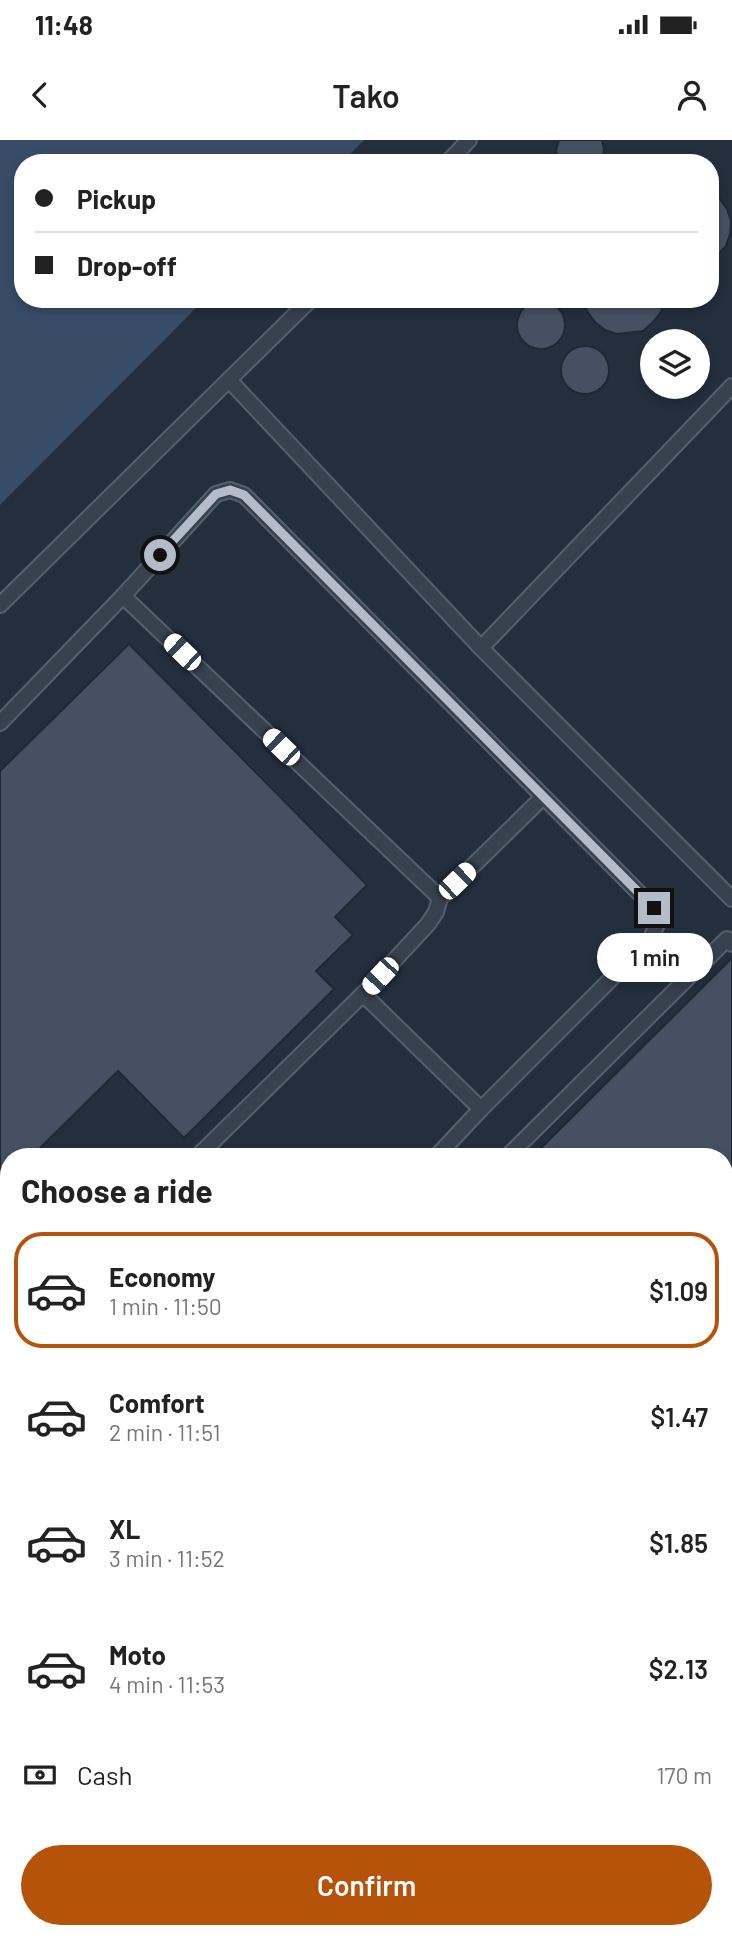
<!DOCTYPE html>
<meta charset="utf-8">
<style>
body{margin:0;font-family:Barlow,sans-serif;background:#f6f6f6;color:#222;height:100vh;display:flex;flex-direction:column;font-size:26px;white-space:nowrap}
*{box-sizing:border-box;margin:0}
p{font-size:23px;color:#767676}
.icon{flex:none;width:38px;height:38px;fill:none;stroke:currentColor;stroke-width:2;stroke-linecap:round;stroke-linejoin:round}
.map{position:relative;flex:1;overflow:hidden}
.drawer{position:absolute;left:0px;top:1008px;width:733px;height:791px;display:flex;flex-direction:column;background:#fff;border-radius:28px 28px 0 0;box-shadow:0 4px 10px #0003}
.drawer>*{flex:none}
.hud{position:absolute;left:14px;top:14px;width:705px;height:154px;border-radius:28px;box-shadow:0 4px 10px #0003;display:grid;align-content:center;height:154px;padding:0 21px;background:#fff}
.buttons{position:absolute;left:640px;top:189px;display:grid;gap:14px}
.buttons a{display:grid;place-items:center;width:70px;height:70px;border-radius:50%;background:#fff;box-shadow:0 4px 10px #0003;font-size:35px}
.end{position:absolute;width:32px;height:32px;margin:-16px;border:9px solid #b4bcc9;background:#111;box-shadow:0 0 0 4px #111}
.from{border-radius:50%}
.bubble{position:absolute;height:49px;border-radius:24px;background:#fff;box-shadow:0 4px 10px #0003;font-size:23px;font-weight:600;line-height:49px;text-align:center}
.car{position:absolute;width:21px;height:42px;margin:-21px -10px;border-radius:9px;box-shadow:0 0 5px 2px #0007;background:linear-gradient(#fff 24%,#345 0 40%,#fff 0 76%,#345 0 86%,#fff 0)}
.hud b{display:flex;align-items:center;gap:24px;height:66px;font-size:26px}
.hud b+b{border-top:2px solid #e0e0e0}
.hud i{width:18px;height:18px;background:#222}
ul{padding:0;list-style:none}
li{display:flex;align-items:center;gap:21px;height:116px;margin:0 14px 10px;padding:0 7px;border:4px solid transparent;border-radius:28px}
li div{flex:1}
li b{display:block;font-size:26px}
li em{font-style:normal;font-weight:600}
li.selected{border-color:#b45309}
li>.icon{width:63px;height:63px;stroke-width:1.5}
h2{padding:0 21px;font-size:32px;line-height:84px}
.pay{display:flex;align-items:center;gap:18px;height:77px;padding:0 21px;font-size:26px}
.pay p{margin-inline-start:auto}
.action{display:flex;gap:14px;margin-top:auto;padding:14px 21px}
.action a{flex:1;height:80px;border-radius:42px;background:#b45309;color:#fff;font-size:28px;font-weight:600;line-height:80px;text-align:center}
.status{display:flex;justify-content:space-between;align-items:center;height:49px;padding:0 35px;background:#fff;direction:ltr}
.status svg{height:19px;fill:currentColor}
header{display:flex;justify-content:space-between;align-items:center;height:91px;padding:0 21px;background:#fff;font-size:32px;font-weight:600}
.map>svg:first-child{display:block}
.green{fill:#263c3f}
.water{fill:#394c67}
.building{fill:#455162;stroke:#1f2835;stroke-width:2}
.lines{fill:none;stroke-linecap:round;stroke-linejoin:round}
.service-casing{stroke:#565f6c;stroke-width:18}
.trunk-casing{stroke:#434c59;stroke-width:42}
.service{stroke:#38414e;stroke-width:14}
.trunk{stroke:#656462;stroke-width:38}
.route{stroke:#b4bcc9;stroke-width:9}
</style>
<div class="status"><b>11:48</b><svg viewBox="0 0 49 12"><path d="M0 12V9h3v3zM5 12V6h3v6zM10 12V3h3v9zM15 12V0h3v12zM26 1h20v11H26zM47 4h2v5h-2z"/></svg></div>
<header><svg class="icon" aria-label="back" viewBox="0 0 24 24"><path d="M15 5l-7 7 7 7"/></svg>Tako<svg class="icon" aria-label="person" viewBox="0 0 24 24"><circle cx="12" cy="8" r="4"/><path d="M4 21q1-7 8-7t8 7"/></svg></header>
<div class="map">
<svg width="732" height="1799" viewBox="0 0 732 1799">
<rect width="100%" height="100%" fill="#242f3e"/>
<!-- green -->
<path class="green" d="M 0,1451 L 9,1455 L 9,1790 L 660,1790 L 657,1799 L 0,1799 Z"/>
<!-- water -->
<path class="water" d="M 0,0 L 364,0 L 341,23 L 23,23 L 23,159 L 205,159 L 0,365 Z"/>
<!-- building -->
<g class="building">
<path d="M 559,0 L 602,0 L 604,10 L 602,19 L 600,23 L 560,23 L 556,11 Z"/>
<path d="M 710,52 L 719,58 L 727,69 L 731,81 L 730,94 L 726,106 L 710,123 Z"/>
<path d="M 583,159 L 665,159 L 661,172 L 653,182 L 643,191 L 617,194 L 605,190 L 595,182 L 587,171 Z"/>
<circle cx="541" cy="185" r="24"/>
<circle cx="585" cy="230" r="24"/>
<path d="M 129,504 L 367,745 L 335,777 L 353,795 L 316,831 L 334,849 L 184,998 L 118,931 L 31,1017 L 9,1017 L 9,1039 L 0,1048 L 0,631 Z"/>
<path d="M 731,819 L 732,820 L 732,1337 L 724,1329 L 724,1017 L 532,1017 Z"/>
</g>
<g class="lines">
<!-- service casing -->
<g class="service-casing">
<g id="service">
<path d="M 447,23 L 469,0"/>
<path d="M 230,241 L 481,508 L 732,759"/>
<path d="M 123,456 L 440,758"/>
<path d="M 0,465 L 311,159"/>
<path d="M 481,508 L 732,246"/>
<path d="M 0,583 L 123,456 L 216,354 L 230,350 L 244,355 L 654,768 L 657,784 L 651,799 L 481,969 L 436,1017"/>
<path d="M 481,969 L 363,854 L 428,784 L 436,772 L 440,758 L 543,657"/>
<path d="M 197,1017 L 363,854"/>
<path d="M 507,1017 L 727,799 L 732,804"/>
<path d="M 724,1364 L 732,1371"/>
<path d="M 724,1584 L 732,1576"/>
<path d="M 587,1790 L 619,1799"/>
<path d="M 687,1799 L 691,1790"/>
</g>
</g>
<!-- trunk casing -->
<g class="trunk-casing">
<g id="trunk">
<path d="M 0,1308 L 9,1313"/>
<path d="M 0,1400 L 9,1405"/>
<path d="M 724,1667 L 732,1670"/>
<path d="M 724,1767 L 732,1771"/>
</g>
</g>
<!-- service -->
<use href="#service" class="service"/>
<!-- trunk -->
<use href="#trunk" class="trunk"/>
</g>
<g class="lines">
<!-- route -->
<path class="route" d="M 160,415 L 216,354 L 230,350 L 244,355 L 654,768"/>
</g>
</svg>
<div class="buttons">
<a><svg class="icon" aria-label="layers" viewBox="0 0 24 24"><path d="M12 4l9 5-9 5-9-5zM3 14l9 5 9-5"/></svg></a>
</div>
<i class="end from" style="left:160px;top:415px"></i>
<i class="end" style="left:654px;top:768px"></i>
<div class="bubble" style="left:597px;top:793px;width:116px">1 min</div>
<i class="car" style="left:182px;top:512px;rotate:314deg"></i>
<i class="car" style="left:281px;top:607px;rotate:314deg"></i>
<i class="car" style="left:457px;top:741px;rotate:46deg"></i>
<i class="car" style="left:380px;top:836px;rotate:223deg"></i>
<div class="hud">
<b><i class="from"></i>Pickup</b>
<b><i></i>Drop-off</b>
</div>
<section class="drawer">
<h2>Choose a ride</h2>
<ul>
<li class="selected"><svg class="icon" aria-label="car" viewBox="0 0 24 24"><path d="M5 17H2v-5l4-1 3-4h7l3 4 3 1v5h-3M9 17h6M6 11h13"/><circle cx="7" cy="17" r="2"/><circle cx="17" cy="17" r="2"/></svg><div><b>Economy</b><p>1 min · 11:50</p></div><em>$1.09</em></li>
<li><svg class="icon" aria-label="car" viewBox="0 0 24 24"><path d="M5 17H2v-5l4-1 3-4h7l3 4 3 1v5h-3M9 17h6M6 11h13"/><circle cx="7" cy="17" r="2"/><circle cx="17" cy="17" r="2"/></svg><div><b>Comfort</b><p>2 min · 11:51</p></div><em>$1.47</em></li>
<li><svg class="icon" aria-label="car" viewBox="0 0 24 24"><path d="M5 17H2v-5l4-1 3-4h7l3 4 3 1v5h-3M9 17h6M6 11h13"/><circle cx="7" cy="17" r="2"/><circle cx="17" cy="17" r="2"/></svg><div><b>XL</b><p>3 min · 11:52</p></div><em>$1.85</em></li>
<li><svg class="icon" aria-label="car" viewBox="0 0 24 24"><path d="M5 17H2v-5l4-1 3-4h7l3 4 3 1v5h-3M9 17h6M6 11h13"/><circle cx="7" cy="17" r="2"/><circle cx="17" cy="17" r="2"/></svg><div><b>Moto</b><p>4 min · 11:53</p></div><em>$2.13</em></li>
</ul>
<div class="pay"><svg class="icon" aria-label="cash" viewBox="0 0 24 24"><path d="M3 7h18v10H3z"/><circle cx="12" cy="12" r="2"/></svg>Cash<p>170 m</p></div>
<div class="action"><a>Confirm</a></div>
</section>
</div>
